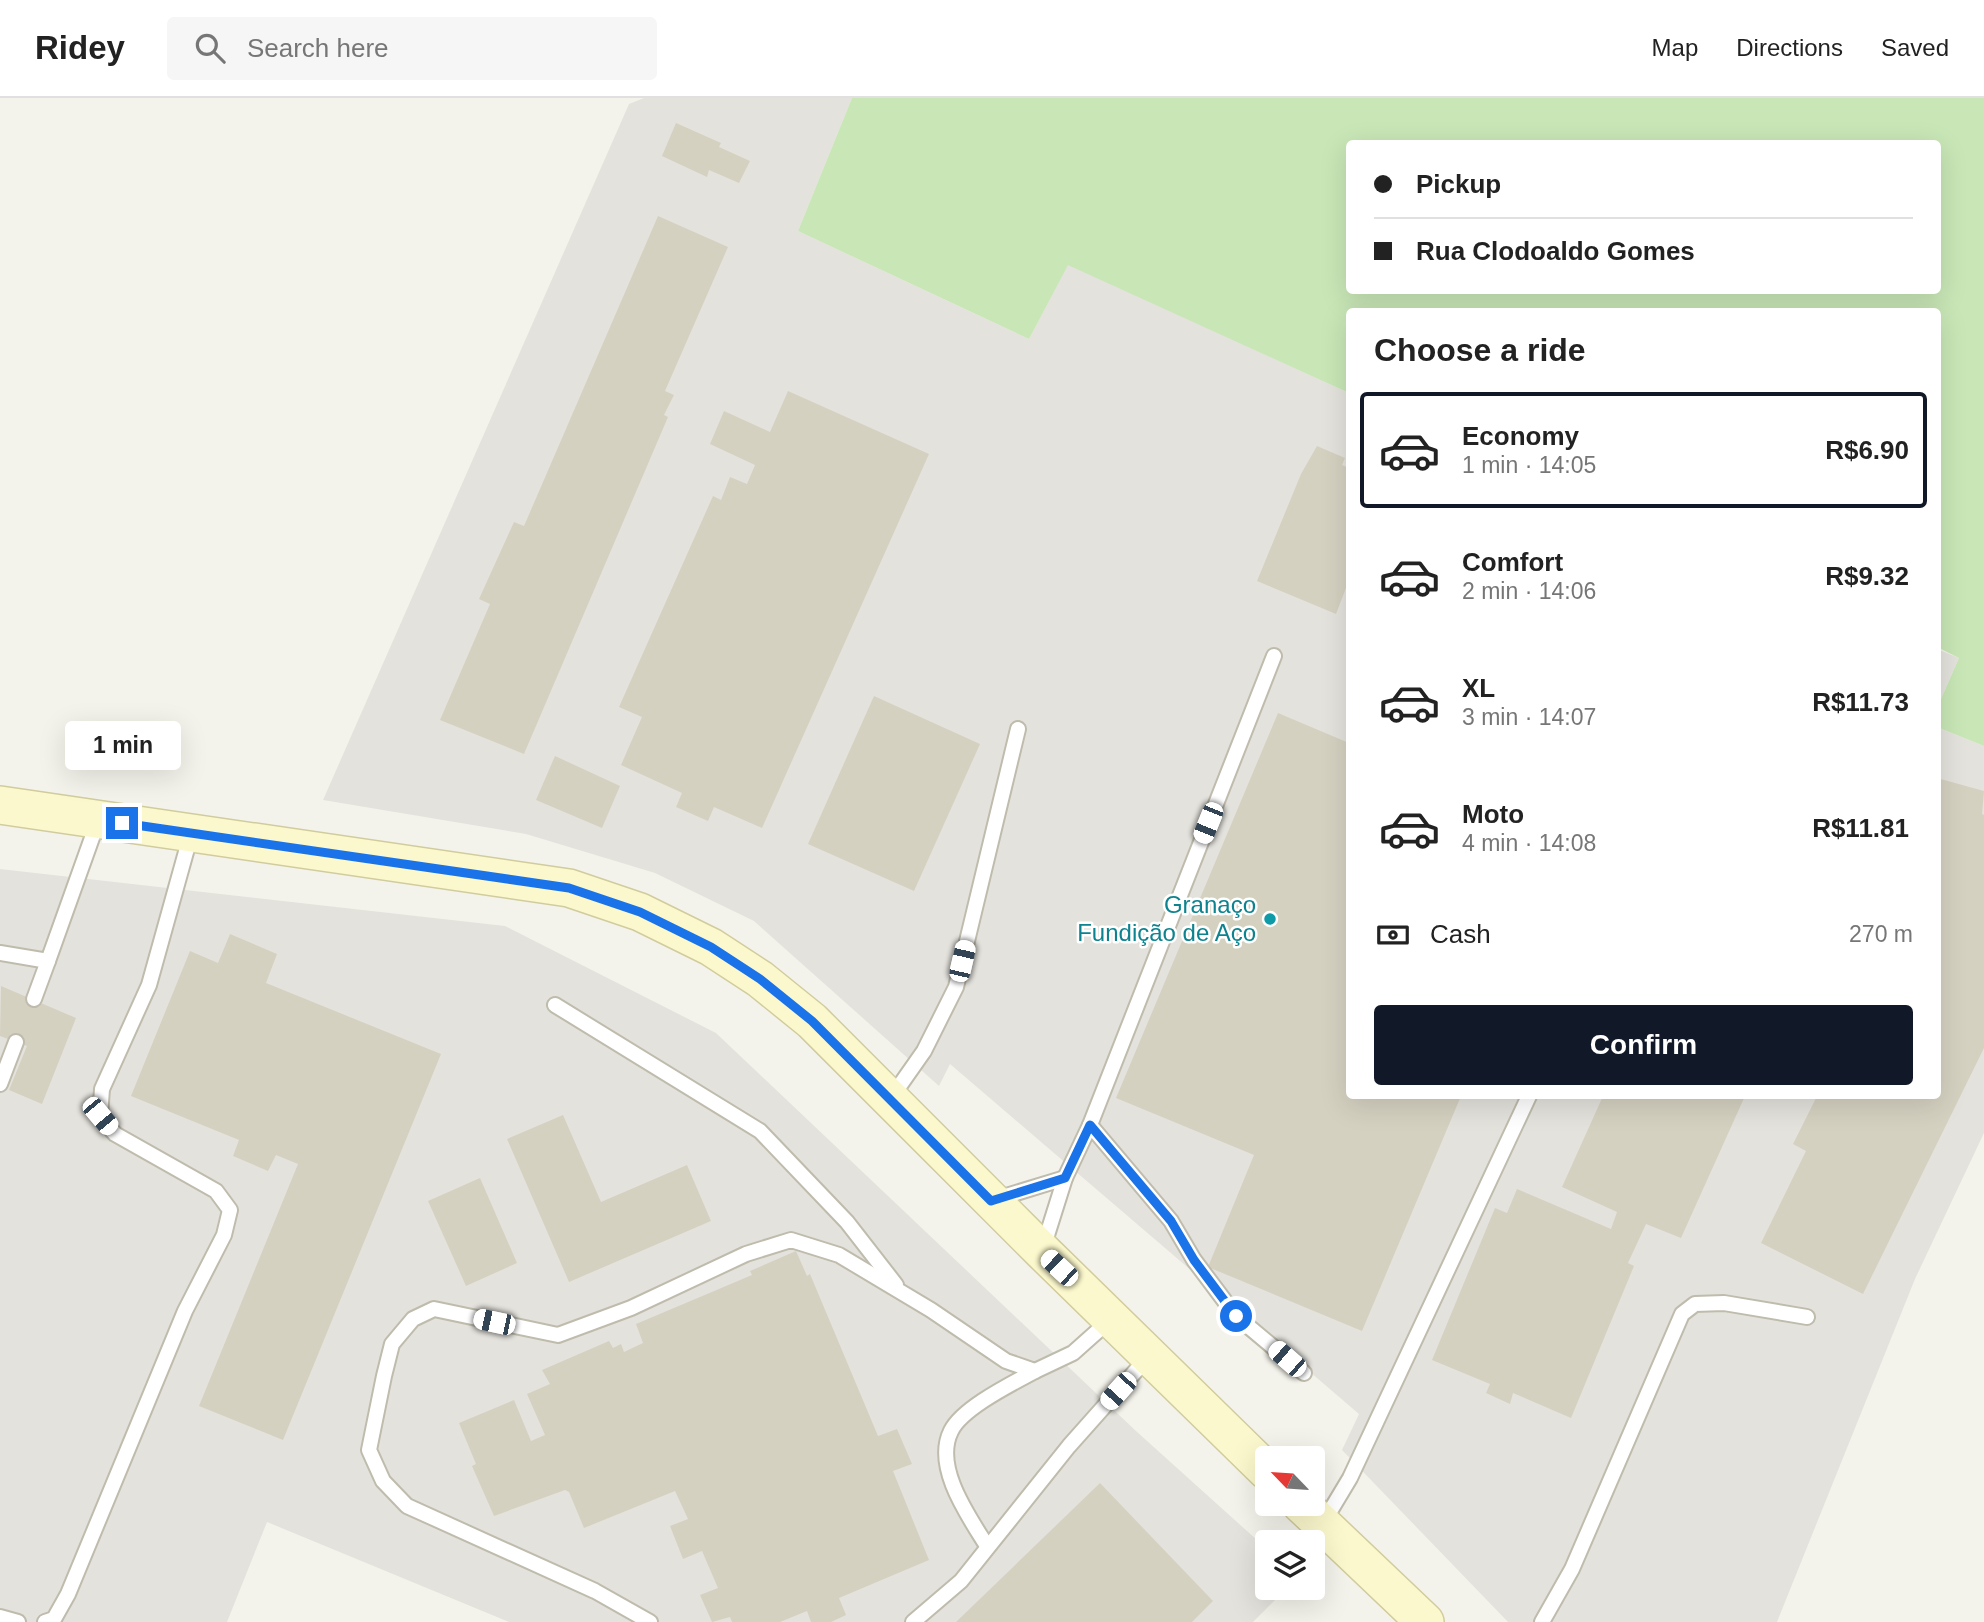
<!DOCTYPE html>
<meta charset="utf-8">
<style>
body{margin:0;font-family:Arial,sans-serif;background:#f6f6f6;color:#222;height:100vh;display:flex;flex-direction:column;font-size:26px;white-space:nowrap}
*{box-sizing:border-box;margin:0}
p{font-size:23px;color:#767676}
.icon{flex:none;width:38px;height:38px;fill:none;stroke:currentColor;stroke-width:2;stroke-linecap:round;stroke-linejoin:round}
.map{position:relative;flex:1;overflow:hidden}
.side{position:absolute;left:1346px;top:210px;width:595px;height:791px;display:flex;flex-direction:column;background:#fff;border-radius:7px;box-shadow:0 7px 28px #0002}
.side>*{flex:none}
.top-card{position:absolute;left:1346px;top:42px;width:595px;height:154px;border-radius:7px;box-shadow:0 7px 28px #0002;display:grid;align-content:center;height:154px;padding:0 28px;background:#fff}
.needle{width:46px;rotate:295deg}
.tools{position:absolute;left:1255px;top:1348px;display:grid;gap:14px}
.tools a{display:grid;place-items:center;width:70px;height:70px;border-radius:7px;background:#fff;box-shadow:0 7px 28px #0002;font-size:35px}
.end{position:absolute;width:32px;height:32px;margin:-16px;border:9px solid #1a73e8;background:#fff;box-shadow:0 0 0 4px #fff}
.from{border-radius:50%}
.bubble{position:absolute;height:49px;border-radius:7px;background:#fff;box-shadow:0 7px 28px #0002;font-size:23px;font-weight:600;line-height:49px;text-align:center}
.car{position:absolute;width:21px;height:42px;margin:-21px -10px;border-radius:9px;box-shadow:0 0 5px 2px #0007;background:linear-gradient(#fff 24%,#345 0 40%,#fff 0 76%,#345 0 86%,#fff 0)}
.top-card b{display:flex;align-items:center;gap:24px;height:66px;font-size:26px}
.top-card b+b{border-top:2px solid #e0e0e0}
.top-card i{width:18px;height:18px;background:#222}
ul{padding:0;list-style:none}
li{display:flex;align-items:center;gap:21px;height:116px;margin:0 14px 10px;padding:0 14px;border:4px solid transparent;border-radius:7px}
li div{flex:1}
li b{display:block;font-size:26px}
li em{font-style:normal;font-weight:600}
li.selected{border-color:#111827}
li>.icon{width:63px;height:63px;stroke-width:1.5}
h2{padding:0 28px;font-size:32px;line-height:84px}
.pay{display:flex;align-items:center;gap:18px;height:77px;padding:0 28px;font-size:26px}
.pay p{margin-inline-start:auto}
.cta{display:flex;gap:14px;margin-top:auto;padding:14px 28px}
.cta a{flex:1;height:80px;border-radius:7px;background:#111827;color:#fff;font-size:28px;font-weight:600;line-height:80px;text-align:center}
header{display:flex;align-items:center;gap:42px;box-sizing:border-box;height:98px;padding:0 35px;background:#fff;border-bottom:2px solid #e0e0e0}
header strong{font-size:33px}
nav{display:flex;gap:38px;margin-inline-start:auto;font-size:24px}
.search{width:490px;height:63px;background:#f6f6f6;display:flex;align-items:center;gap:18px;box-sizing:border-box;padding:0 24px;border-radius:7px;color:#767676;font-size:26px}
.map>svg:first-child{display:block}
.industrial{fill:#e4e2dc}
.green{fill:#c8e6b6;fill-rule:evenodd}
.building{fill:#d5d1c1}
.lines{fill:none;stroke-linecap:round;stroke-linejoin:round}
.lane-casing{stroke:#bfbcad;stroke-width:18}
.secondary-casing{stroke:#d1cc9d;stroke-width:40}
.lane{stroke:#fff;stroke-width:14}
.secondary{stroke:#fcf8cd;stroke-width:37}
.route{stroke:#1a73e8;stroke-width:9}
.culture-dot{fill:#0f9aa8;stroke:#fff;stroke-width:2.5}
.labels{text-anchor:middle;stroke-width:5;stroke-linejoin:round;paint-order:stroke}
.culture-label{font-size:24px;fill:#0d838f;stroke:#fff;text-anchor:end}
</style>
<header>
<strong>Ridey</strong>
<div class="search"><svg class="icon" aria-label="search" viewBox="0 0 24 24"><circle cx="10" cy="10" r="6"/><path d="M15 15l6 6"/></svg>Search here</div>
<nav><a>Map</a><a>Directions</a><a>Saved</a></nav>
</header>
<div class="map">
<svg width="1984" height="1524" viewBox="0 0 1984 1524">
<rect width="100%" height="100%" fill="#f4f3eb"/>
<!-- industrial -->
<g class="industrial">
<path d="M 644,0 L 852,0 L 798,133 L 1029,241 L 1068,166 L 1349,295 L 1349,998 L 1937,998 L 1937,629 L 1984,648 L 1984,1035 L 1915,1181 L 1777,1524 L 1508,1524 L 1342,1352 L 1359,1316 L 950,966 L 939,988 L 754,823 L 655,775 L 526,736 L 323,702 L 629,6 Z"/>
<path d="M 1937,551 L 1959,560 L 1937,610 Z"/>
<path d="M 0,771 L 505,828 L 716,935 L 1136,1333 L 1267,1451 L 1267,1489 L 1288,1489 L 1253,1524 L 509,1524 L 267,1424 L 227,1524 L 0,1524 Z"/>
</g>
<!-- green -->
<path class="green" d="M 852,0 L 1984,0 L 1984,648 L 1937,629 L 1937,610 L 1959,560 L 1937,549 L 1937,214 L 1349,214 L 1349,295 L 1068,167 L 1029,241 L 798,133 ZM 1349,46 L 1937,46 L 1937,192 L 1349,192 Z"/>
<!-- building -->
<g class="building">
<path d="M 676,25 L 721,45 L 719,49 L 750,63 L 739,85 L 709,72 L 707,79 L 662,58 Z"/>
<path d="M 658,118 L 728,149 L 665,293 L 674,297 L 664,317 L 668,319 L 524,656 L 440,622 L 490,506 L 479,501 L 514,424 L 524,428 Z"/>
<path d="M 788,293 L 929,356 L 762,730 L 714,709 L 708,723 L 676,709 L 682,695 L 621,667 L 642,619 L 619,609 L 713,398 L 721,402 L 730,379 L 747,386 L 755,367 L 710,346 L 724,313 L 770,334 Z"/>
<path d="M 1317,348 L 1345,360 L 1342,367 L 1349,370 L 1349,482 L 1336,516 L 1257,483 L 1301,376 Z"/>
<path d="M 874,598 L 980,646 L 914,793 L 808,746 Z"/>
<path d="M 1278,615 L 1349,645 L 1349,998 L 1461,998 L 1362,1233 L 1208,1169 L 1254,1057 L 1116,1000 Z"/>
<path d="M 555,658 L 620,688 L 602,730 L 536,702 Z"/>
<path d="M 1937,680 L 1984,693 L 1982,716 L 1984,717 L 1984,950 L 1863,1196 L 1761,1145 L 1806,1053 L 1793,1046 L 1817,998 L 1937,998 Z"/>
<path d="M 230,836 L 277,856 L 266,885 L 441,956 L 283,1342 L 199,1308 L 298,1066 L 276,1057 L 268,1073 L 233,1058 L 239,1042 L 131,998 L 190,853 L 218,865 Z"/>
<path d="M 1,888 L 76,920 L 42,1006 L 9,992 L 27,948 L 0,938 Z"/>
<path d="M 1603,998 L 1745,998 L 1681,1140 L 1646,1126 L 1628,1165 L 1634,1168 L 1571,1320 L 1513,1295 L 1510,1306 L 1486,1295 L 1490,1286 L 1432,1262 L 1495,1110 L 1507,1115 L 1517,1091 L 1611,1131 L 1617,1114 L 1562,1089 Z"/>
<path d="M 563,1017 L 601,1104 L 687,1067 L 711,1123 L 569,1184 L 507,1041 Z"/>
<path d="M 480,1080 L 517,1165 L 466,1188 L 428,1103 Z"/>
<path d="M 796,1153 L 807,1178 L 810,1176 L 878,1338 L 897,1331 L 912,1366 L 893,1373 L 929,1462 L 839,1500 L 846,1517 L 831,1524 L 811,1524 L 807,1513 L 780,1524 L 732,1524 L 730,1519 L 712,1524 L 700,1497 L 718,1490 L 702,1453 L 683,1461 L 670,1428 L 688,1421 L 675,1393 L 584,1430 L 569,1394 L 565,1392 L 494,1418 L 472,1368 L 476,1366 L 459,1325 L 514,1302 L 531,1343 L 545,1337 L 527,1296 L 550,1286 L 542,1272 L 609,1243 L 613,1250 L 621,1246 L 624,1254 L 643,1245 L 636,1226 L 752,1177 L 750,1173 Z"/>
<path d="M 1100,1385 L 1213,1503 L 1192,1524 L 956,1524 Z"/>
</g>
<g class="lines">
<!-- lane casing -->
<g class="lane-casing">
<g id="lane">
<path d="M 0,855 L 48,863 L 98,723"/>
<path d="M 34,901 L 48,863"/>
<path d="M 555,907 L 760,1033 L 847,1124 L 896,1187"/>
<path d="M 0,986 L 16,944"/>
<path d="M 891,1000 L 924,953 L 956,889 L 1018,631"/>
<path d="M 1090,1027 L 1171,1123 L 1194,1162 L 1236,1218 L 1304,1275"/>
<path d="M 993,1102 L 1065,1080"/>
<path d="M 1043,1150 L 1065,1080 L 1090,1027 L 1274,558"/>
<path d="M 1323,1425 L 1350,1380 L 1529,998"/>
<path d="M 987,1448 C 969,1419 933,1369 951,1333 C 962,1310 1013,1285 1035,1273"/>
<path d="M 0,1519 L 18,1524"/>
<path d="M 45,1524 L 54,1521 L 68,1496 L 185,1213 L 224,1137 L 230,1112 L 216,1093 L 115,1036 L 100,1018 L 102,991 L 149,887 L 191,736"/>
<path d="M 650,1524 L 595,1493 L 407,1408 L 383,1383 L 369,1352 L 384,1278 L 392,1246 L 413,1221 L 434,1211 L 558,1237 L 631,1210 L 746,1156 L 791,1142 L 839,1157 L 931,1212 L 1006,1263 L 1035,1273 L 1073,1255 L 1110,1222"/>
<path d="M 913,1524 L 961,1483 L 1069,1348 L 1149,1258"/>
<path d="M 1542,1524 L 1572,1471 L 1682,1216 L 1695,1206 L 1724,1205 L 1807,1219"/>
</g>
</g>
<!-- secondary casing -->
<g class="secondary-casing">
<g id="secondary">
<path d="M 0,707 L 569,790 L 640,814 L 711,849 L 760,881 L 812,923 L 1042,1153 L 1267,1373"/>
<path d="M 1300,1405 L 1425,1524"/>
</g>
</g>
<!-- lane -->
<use href="#lane" class="lane"/>
<!-- secondary -->
<use href="#secondary" class="secondary"/>
</g>
<g class="lines">
<!-- route -->
<path class="route" d="M 122,725 L 569,790 L 640,814 L 711,849 L 760,881 L 812,923 L 991,1103 L 1065,1080 L 1090,1027 L 1171,1123 L 1194,1162 L 1236,1218"/>
</g>
<!-- markers -->
<circle class="culture-dot" cx="1270" cy="821" r="7"/>
<g class="labels">
<!-- culture labels -->
<g class="culture-label">
<text x="1256" y="815">Granaço<tspan x="1256" dy="28">Fundição de Aço</tspan></text>
</g>
</g>
</svg>
<div class="tools">
<a><svg class="needle" viewBox="-14 -14 28 28"><path d="M0-13l5 13h-10z" fill="#e53935"/><path d="M0 13l5-13h-10z" fill="#767676"/></svg></a>
<a><svg class="icon" aria-label="layers" viewBox="0 0 24 24"><path d="M12 4l9 5-9 5-9-5zM3 14l9 5 9-5"/></svg></a>
</div>
<i class="end from" style="left:1236px;top:1218px"></i>
<i class="end" style="left:122px;top:725px"></i>
<div class="bubble" style="left:65px;top:623px;width:116px">1 min</div>
<i class="car" style="left:1208px;top:725px;rotate:202deg"></i>
<i class="car" style="left:962px;top:863px;rotate:13deg"></i>
<i class="car" style="left:100px;top:1018px;rotate:140deg"></i>
<i class="car" style="left:1059px;top:1170px;rotate:313deg"></i>
<i class="car" style="left:494px;top:1224px;rotate:282deg"></i>
<i class="car" style="left:1287px;top:1261px;rotate:311deg"></i>
<i class="car" style="left:1118px;top:1293px;rotate:222deg"></i>
<div class="top-card">
<b><i class="from"></i>Pickup</b>
<b><i></i>Rua Clodoaldo Gomes</b>
</div>
<section class="side">
<h2>Choose a ride</h2>
<ul>
<li class="selected"><svg class="icon" aria-label="car" viewBox="0 0 24 24"><path d="M5 17H2v-5l4-1 3-4h7l3 4 3 1v5h-3M9 17h6M6 11h13"/><circle cx="7" cy="17" r="2"/><circle cx="17" cy="17" r="2"/></svg><div><b>Economy</b><p>1 min · 14:05</p></div><em>R$6.90</em></li>
<li><svg class="icon" aria-label="car" viewBox="0 0 24 24"><path d="M5 17H2v-5l4-1 3-4h7l3 4 3 1v5h-3M9 17h6M6 11h13"/><circle cx="7" cy="17" r="2"/><circle cx="17" cy="17" r="2"/></svg><div><b>Comfort</b><p>2 min · 14:06</p></div><em>R$9.32</em></li>
<li><svg class="icon" aria-label="car" viewBox="0 0 24 24"><path d="M5 17H2v-5l4-1 3-4h7l3 4 3 1v5h-3M9 17h6M6 11h13"/><circle cx="7" cy="17" r="2"/><circle cx="17" cy="17" r="2"/></svg><div><b>XL</b><p>3 min · 14:07</p></div><em>R$11.73</em></li>
<li><svg class="icon" aria-label="car" viewBox="0 0 24 24"><path d="M5 17H2v-5l4-1 3-4h7l3 4 3 1v5h-3M9 17h6M6 11h13"/><circle cx="7" cy="17" r="2"/><circle cx="17" cy="17" r="2"/></svg><div><b>Moto</b><p>4 min · 14:08</p></div><em>R$11.81</em></li>
</ul>
<div class="pay"><svg class="icon" aria-label="cash" viewBox="0 0 24 24"><path d="M3 7h18v10H3z"/><circle cx="12" cy="12" r="2"/></svg>Cash<p>270 m</p></div>
<div class="cta"><a>Confirm</a></div>
</section>
</div>
